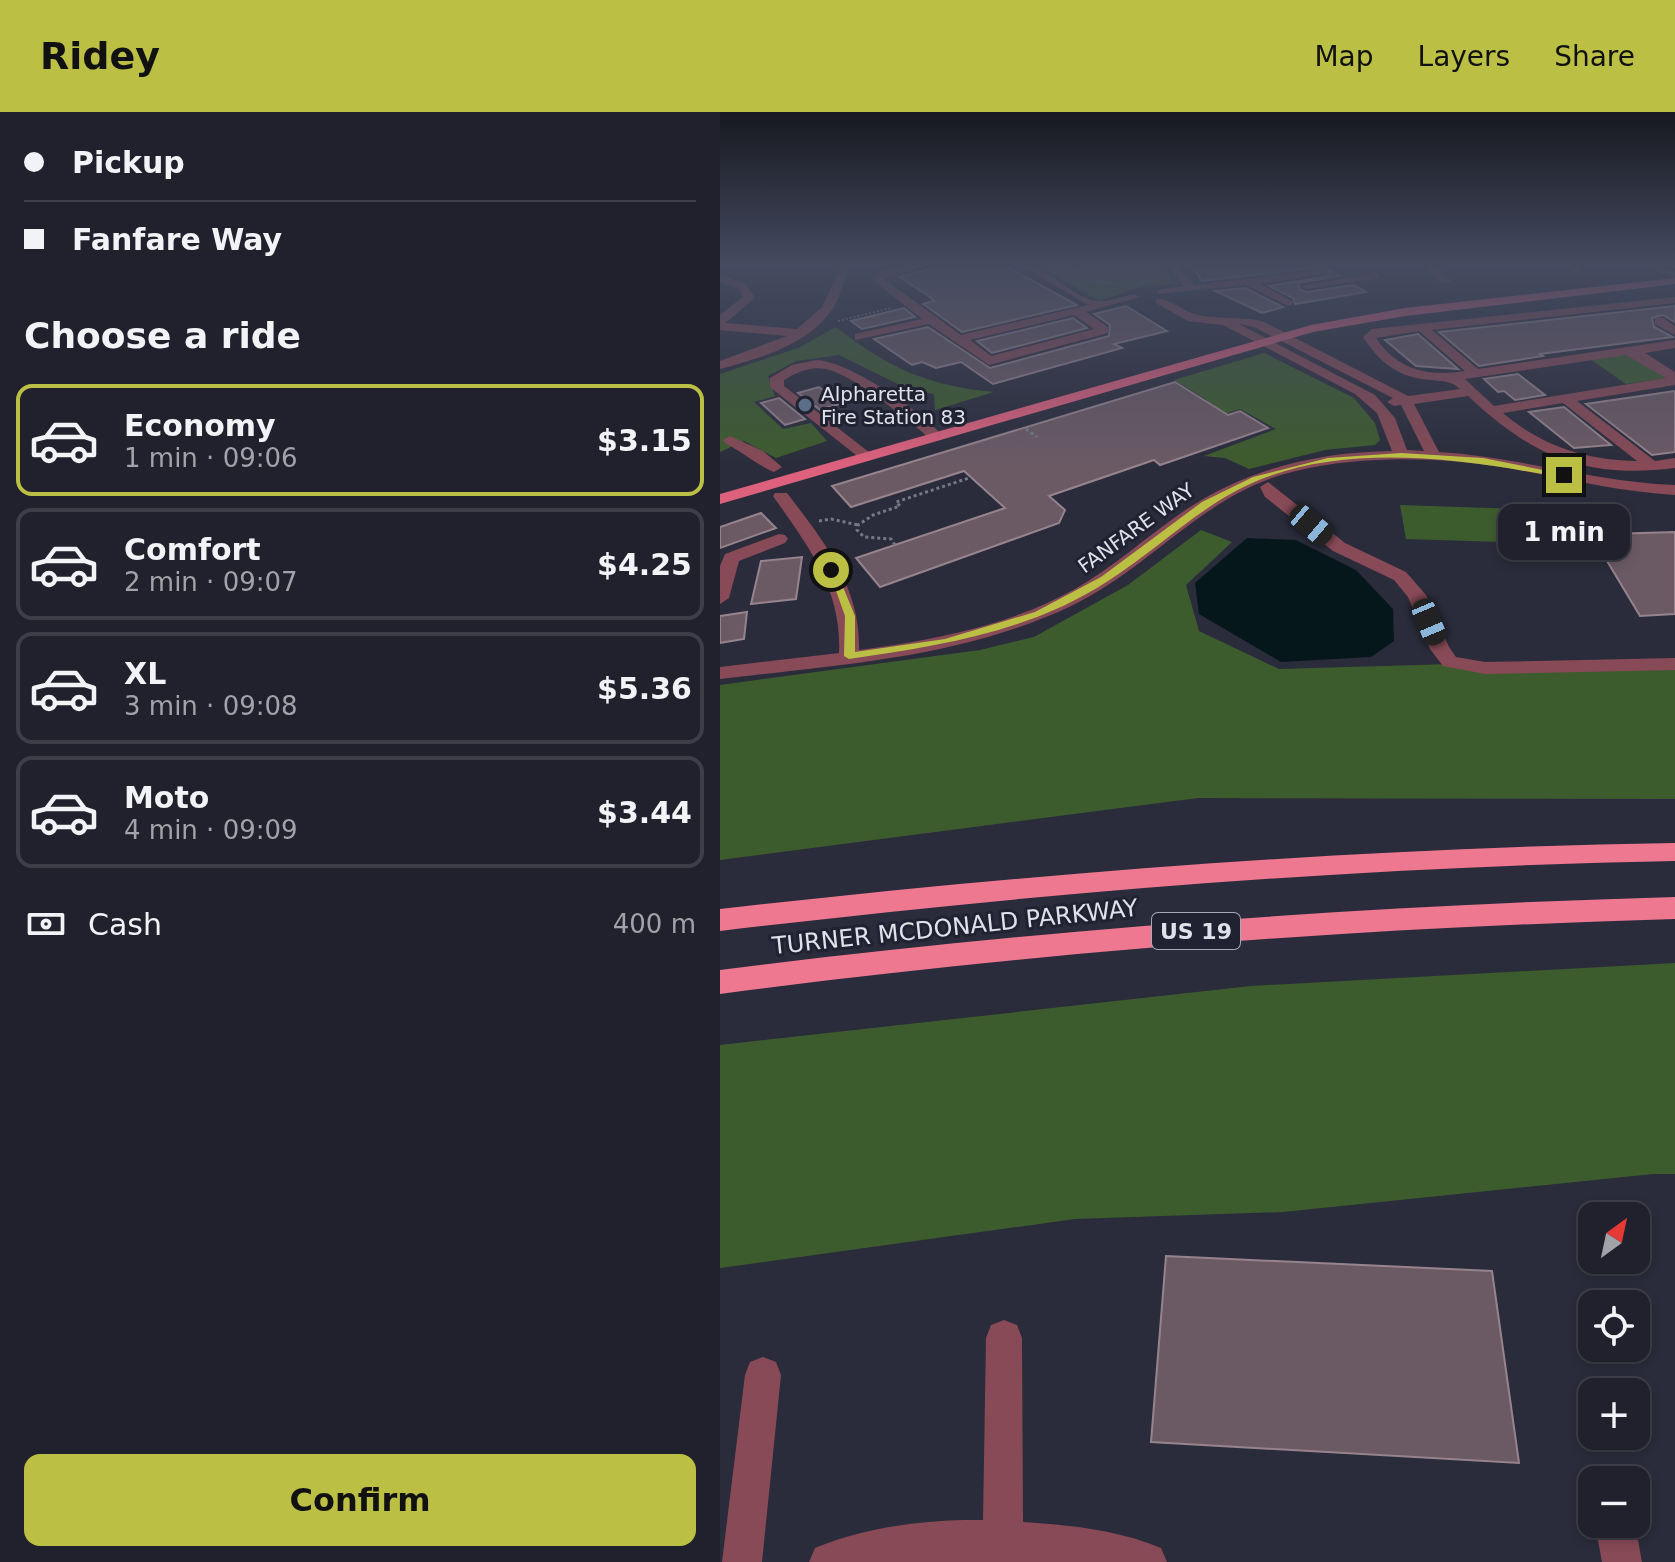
<!DOCTYPE html>
<meta charset="utf-8">
<style>
body{margin:0;font-family:"DejaVu Sans",sans-serif;background:#282934;color:#f1f3f6;height:100vh;display:flex;flex-direction:column;font-size:30px;white-space:nowrap}
*{box-sizing:border-box;margin:0}
p{font-size:26px;color:#a2a3a9}
.icon{flex:none;width:44px;height:44px;fill:none;stroke:currentColor;stroke-width:2;stroke-linecap:round;stroke-linejoin:round}
.map{position:relative;flex:1;overflow:hidden}
.side{display:flex;flex-direction:column;background:#20212c;width:720px}
.side>*{flex:none}
.banner{display:grid;align-content:center;height:176px;padding:0 24px;background:#20212c}
.needle{width:52px;rotate:33deg}
.tools{position:absolute;left:858px;top:1090px;display:grid;gap:16px}
.tools a{display:grid;place-items:center;width:72px;height:72px;border-radius:16px;background:#20212c;box-shadow:0 4px 12px #0003,0 0 0 2px #3d3e48;font-size:40px}
.end{position:absolute;width:36px;height:36px;margin:-18px;border:10px solid #bbc044;background:#111;box-shadow:0 0 0 4px #111}
.from{border-radius:50%}
.bubble{position:absolute;height:56px;border-radius:16px;background:#20212c;box-shadow:0 4px 12px #0003,0 0 0 2px #3d3e48;font-size:26px;font-weight:700;line-height:56px;text-align:center}
.car{position:absolute;width:24px;height:48px;margin:-24px -12px;border-radius:10px;box-shadow:0 0 6px 2px #0007;background:linear-gradient(#222 24%,#8ab4d8 0 40%,#222 0 76%,#8ab4d8 0 86%,#222 0)}
.banner b{display:flex;align-items:center;gap:28px;height:76px;font-size:30px}
.banner b+b{border-top:2px solid #3d3e48}
.banner i{width:20px;height:20px;background:#f1f3f6}
ul{padding:0;list-style:none}
li{display:flex;align-items:center;gap:24px;height:112px;margin:0 16px 12px;padding:0 8px;border:4px solid #3d3e48;border-radius:16px}
li div{flex:1}
li b{display:block;font-size:30px}
li em{font-style:normal;font-weight:700}
li.active{border-color:#bbc044}
li>.icon{width:72px;height:72px;stroke-width:1.5}
h2{padding:0 24px;font-size:36px;line-height:96px}
.pay{display:flex;align-items:center;gap:20px;height:88px;padding:0 24px;font-size:30px}
.pay p{margin-inline-start:auto}
.primary-button{display:flex;gap:16px;margin-top:auto;padding:16px 24px}
.primary-button a{flex:1;height:92px;border-radius:16px;background:#bbc044;color:#111;font-size:32px;font-weight:700;line-height:92px;text-align:center}
header{display:flex;align-items:center;gap:48px;box-sizing:border-box;height:112px;padding:0 40px;background:#bbc044;color:#111}
header strong{font-size:38px}
nav{display:flex;gap:44px;margin-inline-start:auto;font-size:28px}
main{display:flex;flex:1;min-height:0}
.map>svg:first-child{display:block}
.green{fill:#3d5c2d}
.water{fill:#06171c}
.building{fill:#6b5a64;stroke:#96838e;stroke-width:2}
.lines{fill:none;stroke-linecap:round;stroke-linejoin:round}
.path-far1{stroke:#767885;stroke-width:2;stroke-dasharray:2 2;stroke-linecap:butt}
.path{stroke:#767885;stroke-width:3;stroke-dasharray:3 3;stroke-linecap:butt}
.minor{fill:#874a56;fill-rule:evenodd}
.major{fill:#dd617d;fill-rule:evenodd}
.highway{fill:#ef7891;fill-rule:evenodd}
.route{fill:#bbc044}
.service-dot{fill:#5c6f8a;stroke:#202231;stroke-width:3}
.labels{text-anchor:middle;stroke-width:6;stroke-linejoin:round;paint-order:stroke}
.far-poi-label{font-size:20px;fill:#dfe1eb;stroke:#202231;text-anchor:start}
.far-street-label{font-size:20px;fill:#dfe1eb;stroke:#202231}
.shield{fill:#202231;stroke:#a6a8b3;stroke-width:2}
.shield-label{font-size:22px;font-weight:bold;fill:#dfe1eb}
.street-label{font-size:24px;fill:#dfe1eb;stroke:#202231}
</style>
<header>
<strong>Ridey</strong>
<nav><a>Map</a><a>Layers</a><a>Share</a></nav>
</header>
<main>
<section class="side">
<div class="banner">
<b><i class="from"></i>Pickup</b>
<b><i></i>Fanfare Way</b>
</div>
<h2>Choose a ride</h2>
<ul>
<li class="active"><svg class="icon" aria-label="car" viewBox="0 0 24 24"><path d="M5 17H2v-5l4-1 3-4h7l3 4 3 1v5h-3M9 17h6M6 11h13"/><circle cx="7" cy="17" r="2"/><circle cx="17" cy="17" r="2"/></svg><div><b>Economy</b><p>1 min · 09:06</p></div><em>$3.15</em></li>
<li><svg class="icon" aria-label="car" viewBox="0 0 24 24"><path d="M5 17H2v-5l4-1 3-4h7l3 4 3 1v5h-3M9 17h6M6 11h13"/><circle cx="7" cy="17" r="2"/><circle cx="17" cy="17" r="2"/></svg><div><b>Comfort</b><p>2 min · 09:07</p></div><em>$4.25</em></li>
<li><svg class="icon" aria-label="car" viewBox="0 0 24 24"><path d="M5 17H2v-5l4-1 3-4h7l3 4 3 1v5h-3M9 17h6M6 11h13"/><circle cx="7" cy="17" r="2"/><circle cx="17" cy="17" r="2"/></svg><div><b>XL</b><p>3 min · 09:08</p></div><em>$5.36</em></li>
<li><svg class="icon" aria-label="car" viewBox="0 0 24 24"><path d="M5 17H2v-5l4-1 3-4h7l3 4 3 1v5h-3M9 17h6M6 11h13"/><circle cx="7" cy="17" r="2"/><circle cx="17" cy="17" r="2"/></svg><div><b>Moto</b><p>4 min · 09:09</p></div><em>$3.44</em></li>
</ul>
<div class="pay"><svg class="icon" aria-label="cash" viewBox="0 0 24 24"><path d="M3 7h18v10H3z"/><circle cx="12" cy="12" r="2"/></svg>Cash<p>400 m</p></div>
<div class="primary-button"><a>Confirm</a></div>
</section>
<div class="map">
<svg width="955" height="1450" viewBox="0 0 955 1450">
<rect width="100%" height="100%" fill="#2a2c3b"/>
<!-- green -->
<g class="green">
<path d="M 313,151 L 437,151 L 457,172 L 424,174 L 379,189 Z"/>
<path d="M 116,215 C 168,256 208,274 274,280 L 215,298 L 214,282 L 188,277 L 119,243 L 76,249 L 48,264 L 55,284 L 34,290 L 63,317 L 91,311 L 107,329 L 56,346 L 24,329 L 0,340 L 0,262 L 78,236 Z"/>
<path d="M 544,241 L 634,286 L 655,311 L 660,328 L 655,333 L 605,338 L 529,357 L 505,346 L 484,344 L 556,317 L 520,297 L 451,320 L 429,307 L 487,288 L 454,268 Z"/>
<path d="M 911,242 L 948,266 L 906,272 L 870,247 Z"/>
<path d="M 680,393 L 830,398 L 844,432 L 686,427 Z"/>
<path d="M 481,418 L 512,430 L 466,473 L 479,519 L 559,557 L 733,552 L 955,556 L 955,687 L 478,686 L 0,748 L 0,573 L 260,538 L 314,525 L 408,473 Z"/>
<path d="M 955,851 L 955,1062 L 933,1062 L 563,1100 L 355,1107 L 0,1156 L 0,933 L 531,874 Z"/>
</g>
<!-- water -->
<path class="water" d="M 527,426 L 576,428 L 636,458 L 673,497 L 674,529 L 651,545 L 561,550 L 479,502 L 475,471 Z"/>
<!-- building -->
<g class="building">
<path d="M 233,151 L 280,151 L 357,193 L 242,220 L 203,192 L 214,189 L 210,185 L 179,165 Z"/>
<path d="M 470,151 L 600,151 L 620,164 L 579,171 L 579,177 L 586,180 L 634,173 L 646,180 L 575,192 L 573,186 L 549,174 L 608,164 L 610,158 L 603,155 L 482,169 Z"/>
<path d="M 525,176 L 563,195 L 542,201 L 495,179 Z"/>
<path d="M 406,194 L 447,219 L 394,232 L 402,236 L 273,272 L 241,250 L 216,256 L 202,250 L 192,253 L 154,227 L 208,215 L 270,256 L 389,224 L 390,213 L 374,202 Z"/>
<path d="M 955,194 L 955,210 L 943,203 L 932,206 L 934,215 L 953,225 L 820,242 L 823,244 L 759,254 L 719,220 Z"/>
<path d="M 184,196 L 195,205 L 142,217 L 131,209 Z"/>
<path d="M 353,206 L 367,216 L 272,241 L 257,229 Z"/>
<path d="M 698,222 L 738,257 L 696,254 L 665,228 Z"/>
<path d="M 798,262 L 825,283 L 795,288 L 784,279 L 778,280 L 764,267 Z"/>
<path d="M 455,270 L 508,303 L 520,299 L 548,316 L 440,353 L 434,348 L 329,384 L 345,398 L 339,411 L 160,475 L 136,446 L 285,396 L 244,359 L 131,395 L 112,374 Z"/>
<path d="M 99,275 L 120,292 L 105,296 L 109,300 L 104,301 L 78,281 Z"/>
<path d="M 955,279 L 955,340 L 932,343 L 866,292 Z"/>
<path d="M 59,286 L 85,307 L 65,313 L 41,291 Z"/>
<path d="M 844,295 L 891,333 L 854,336 L 809,300 Z"/>
<path d="M 41,401 L 56,416 L 0,436 L 0,415 Z"/>
<path d="M 955,420 L 955,502 L 920,504 L 881,439 L 897,438 L 889,422 Z"/>
<path d="M 82,445 L 76,487 L 31,492 L 41,449 Z"/>
<path d="M 27,500 L 24,527 L 0,531 L 0,504 Z"/>
<path d="M 446,1144 L 772,1159 L 799,1351 L 431,1330 Z"/>
</g>
<g class="lines">
<!-- path-far1 -->
<g class="path-far1">
<path d="M 355,151 L 351,155 L 372,169 L 398,172"/>
<path d="M 118,209 L 171,196"/>
</g>
<!-- path -->
<g class="path">
<path d="M 306,317 L 317,325"/>
<path d="M 99,409 L 111,407 L 138,413"/>
<path d="M 175,433 L 171,427 L 144,425 L 137,418 L 138,413 L 153,403 L 180,394 L 176,390 L 252,365"/>
</g>
<!-- minor -->
<g class="minor">
<path d="M 123,151 L 133,151 C 123,165 122,182 113,196 C 90,232 39,247 0,257 L 0,249 L 67,224 L 0,218 L 0,203 L 23,185 L 18,176 L 0,170 L 0,163 L 26,172 L 35,186 L 5,211 L 77,217 L 102,195 Z"/>
<path d="M 196,151 L 214,151 L 164,167 L 241,223 L 368,193 L 297,151 C 329,151 351,190 383,189 C 393,189 404,184 414,182 L 420,185 L 366,200 L 388,215 L 388,221 L 269,253 L 209,212 L 135,228 L 135,222 L 202,207 L 152,167 L 160,159 ZM 354,203 L 374,217 L 271,244 L 250,228 Z"/>
<path d="M 446,151 L 456,151 L 474,173 L 603,158 L 608,161 L 540,172 L 572,189 L 572,193 L 568,194 L 526,173 L 437,182 L 437,178 L 463,174 Z"/>
<path d="M 701,151 L 712,151 L 732,170 L 722,172 Z"/>
<path d="M 839,151 L 851,151 L 863,159 L 854,161 Z"/>
<path d="M 921,151 L 934,151 L 955,160 L 955,167 Z"/>
<path d="M 655,161 L 659,162 L 659,166 L 586,177 L 580,174 Z"/>
<path d="M 955,185 L 955,191 L 712,218 L 758,257 L 955,228 L 955,236 L 925,241 L 955,260 L 955,273 L 857,289 L 935,349 L 955,346 L 955,356 C 866,367 813,345 748,284 L 694,292 L 719,340 C 799,345 875,370 955,373 L 955,383 C 898,380 844,366 787,356 C 718,345 645,343 576,359 C 483,381 432,456 349,495 C 240,546 118,553 0,567 L 0,555 L 119,541 C 122,477 88,434 53,384 L 55,381 L 67,381 C 103,428 141,475 139,538 C 213,528 289,514 355,477 C 394,455 427,424 464,399 C 526,357 598,340 672,339 L 657,301 L 635,282 L 503,213 L 468,209 L 436,191 L 436,187 C 451,186 463,200 478,203 C 499,208 520,204 542,209 L 688,284 L 740,277 C 730,268 724,270 711,268 C 679,266 660,251 643,225 L 652,217 ZM 519,212 L 534,215 L 673,286 L 667,290 L 674,294 L 681,293 L 704,339 L 687,338 L 675,306 L 655,283 ZM 699,219 L 745,259 C 709,265 677,258 656,226 ZM 906,243 L 946,266 L 774,294 L 745,267 ZM 843,291 L 917,349 C 865,348 822,334 783,301 Z"/>
<path d="M 935,206 L 943,206 L 955,214 L 955,223 L 935,212 Z"/>
<path d="M 97,248 C 130,250 201,299 223,324 L 216,328 L 211,327 C 187,308 134,263 106,257 C 90,254 77,260 64,268 L 64,274 L 154,344 L 146,349 L 141,347 L 50,275 L 50,266 L 72,253 Z"/>
<path d="M 10,324 L 43,339 L 62,355 L 54,360 C 39,354 21,339 5,331 L 3,328 Z"/>
<path d="M 548,370 L 625,431 L 686,460 L 706,483 L 729,535 L 736,545 L 765,550 L 955,546 L 955,558 L 765,562 L 723,554 L 710,537 L 688,485 L 674,468 L 613,439 L 545,385 L 540,375 Z"/>
<path d="M 59,422 L 65,423 L 68,427 L 65,431 L 19,449 L 9,486 L 0,492 L 0,454 L 5,442 Z"/>
<path d="M 284,1208 L 297,1213 L 302,1226 L 303,1410 C 349,1413 399,1418 441,1436 L 447,1450 L 89,1450 L 95,1436 C 145,1415 209,1407 263,1408 L 266,1226 L 271,1213 Z"/>
<path d="M 43,1245 L 56,1250 L 61,1263 L 42,1450 L 2,1450 L 25,1263 L 30,1250 Z"/>
<path d="M 875,1412 L 915,1412 L 922,1450 L 882,1450 Z"/>
</g>
<!-- major -->
<g class="major">
<path d="M 938,151 L 955,151 L 955,155 L 939,153 Z"/>
<path d="M 955,166 L 955,172 L 685,204 L 593,220 L 0,392 L 0,382 L 591,213 L 685,196 Z"/>
</g>
<!-- highway -->
<g class="highway">
<path d="M 955,731 L 955,749 C 635,755 318,781 0,819 L 0,797 C 318,761 635,736 955,731 Z"/>
<path d="M 955,785 L 955,807 C 635,816 317,840 0,882 L 0,858 C 317,818 635,794 955,785 Z"/>
</g>
</g>
<!-- sky -->
<linearGradient id="sky" x2="0" y2="1"><stop stop-color="#171820"/><stop offset="0.43" stop-color="#444b60"/><stop offset="1" stop-color="#444b60" stop-opacity="0"/></linearGradient>
<rect width="955" height="354" fill="url(#sky)"/>
<!-- route -->
<path class="route" d="M 681,341 L 763,346 L 848,363 L 844,366 C 748,348 633,330 539,368 C 481,392 440,436 388,469 C 310,520 219,534 129,547 L 124,544 L 125,504 L 108,456 L 116,458 L 135,504 L 135,540 L 225,527 L 315,500 L 381,465 L 482,390 L 533,365 L 608,346 Z"/>
<!-- markers -->
<circle class="service-dot" cx="85" cy="293" r="8"/>
<g class="labels">
<!-- far-poi labels -->
<g class="far-poi-label">
<text x="101" y="289">Alpharetta<tspan x="101" dy="23">Fire Station 83</tspan></text>
</g>
<!-- far-street labels -->
<g class="far-street-label">
<text transform="translate(416 416) rotate(-36)" y="7">FANFARE WAY</text>
</g>
<!-- shield labels -->
<rect class="shield" x="432" y="801" width="88" height="36" rx="6"/>
<g class="shield-label">
<text x="476" y="827">US 19</text>
</g>
<!-- street labels -->
<g class="street-label">
<text transform="translate(235 815) rotate(-6)" y="8">TURNER MCDONALD PARKWAY</text>
</g>
</g>
</svg>
<div class="tools">
<a><svg class="needle" viewBox="-14 -14 28 28"><path d="M0-13l5 13h-10z" fill="#e53935"/><path d="M0 13l5-13h-10z" fill="#a2a3a9"/></svg></a>
<a><svg class="icon" aria-label="locate" viewBox="0 0 24 24"><circle cx="12" cy="12" r="6"/><path d="M12 2v4M12 18v4M2 12h4M18 12h4"/></svg></a>
<a>+</a>
<a>−</a>
</div>
<i class="end from" style="left:111px;top:458px"></i>
<i class="end" style="left:844px;top:363px"></i>
<div class="bubble" style="left:778px;top:392px;width:132px">1 min</div>
<i class="car" style="left:591px;top:413px;rotate:130deg"></i>
<i class="car" style="left:709px;top:510px;rotate:157deg"></i>
</div>
</main>
